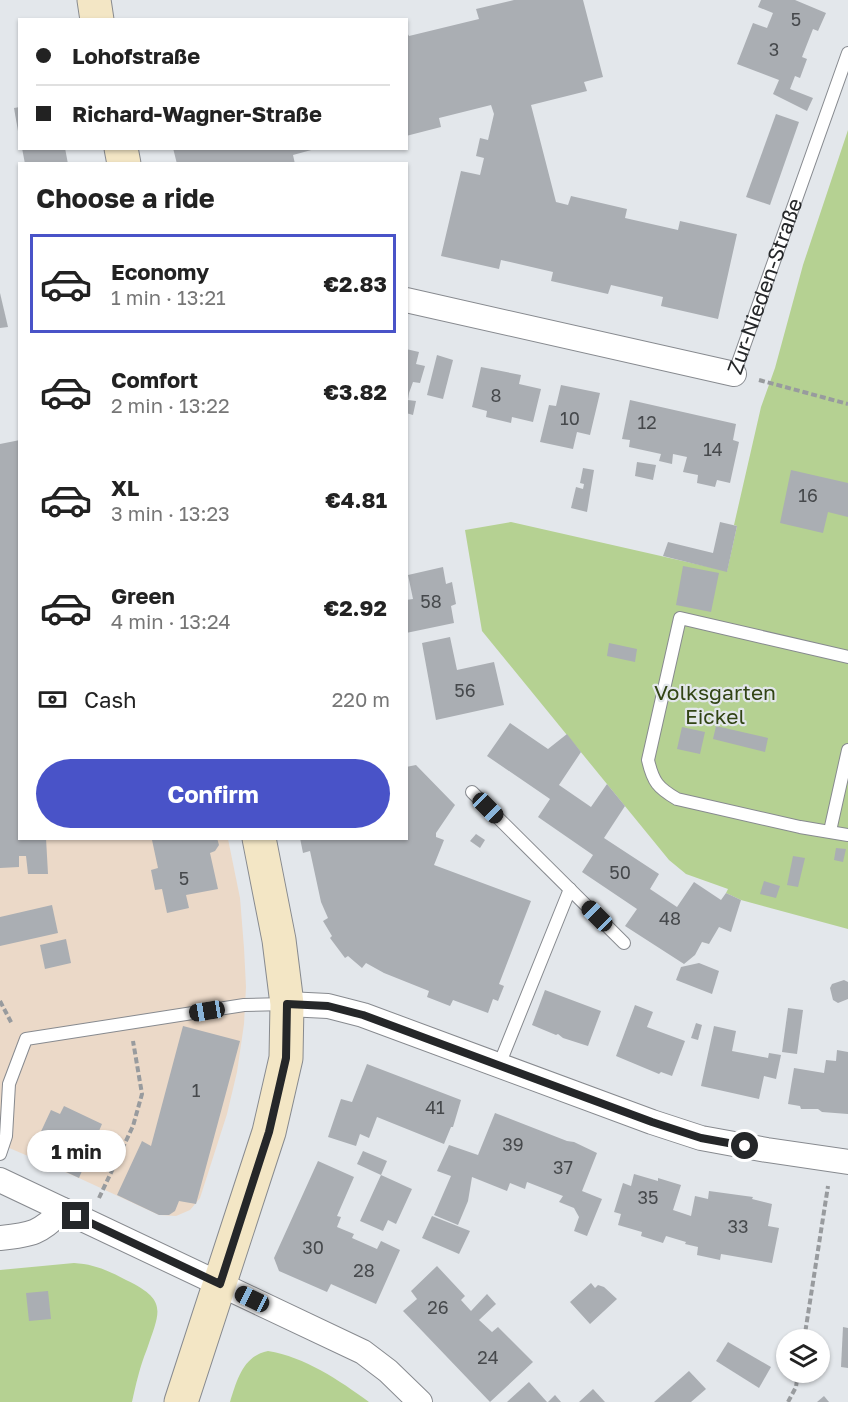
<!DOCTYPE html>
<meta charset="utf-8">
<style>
body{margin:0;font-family:"Golos Text",sans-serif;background:#f6f6f6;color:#222;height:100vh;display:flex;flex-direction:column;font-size:22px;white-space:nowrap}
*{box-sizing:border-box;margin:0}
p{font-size:20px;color:#767676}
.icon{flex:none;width:33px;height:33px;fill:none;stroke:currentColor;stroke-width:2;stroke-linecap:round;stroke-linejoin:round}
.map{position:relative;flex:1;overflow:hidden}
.side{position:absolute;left:18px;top:162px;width:390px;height:678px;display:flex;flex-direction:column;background:#fff;border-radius:0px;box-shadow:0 2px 4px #0004}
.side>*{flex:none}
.banner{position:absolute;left:18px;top:18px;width:390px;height:132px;border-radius:0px;box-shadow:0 2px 4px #0004;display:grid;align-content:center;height:132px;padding:0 18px;background:#fff}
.buttons{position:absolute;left:776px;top:1329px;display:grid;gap:12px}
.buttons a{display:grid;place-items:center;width:54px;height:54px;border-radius:50%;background:#fff;box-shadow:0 2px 4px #0004;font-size:30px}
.end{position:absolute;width:27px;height:27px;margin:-14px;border:8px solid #252729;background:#fff;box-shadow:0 0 0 3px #fff}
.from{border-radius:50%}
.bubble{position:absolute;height:42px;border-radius:21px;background:#fff;box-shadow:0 2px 4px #0004;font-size:20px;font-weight:700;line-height:42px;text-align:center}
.car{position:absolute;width:18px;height:36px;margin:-18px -9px;border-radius:8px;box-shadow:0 0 4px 2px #0007;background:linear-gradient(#222 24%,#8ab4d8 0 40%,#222 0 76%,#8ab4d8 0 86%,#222 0)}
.banner b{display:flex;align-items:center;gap:21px;height:57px;font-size:22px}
.banner b+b{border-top:2px solid #e0e0e0}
.banner i{width:15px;height:15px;background:#222}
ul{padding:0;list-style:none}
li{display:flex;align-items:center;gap:18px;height:99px;margin:0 12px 9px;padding:0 6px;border:3px solid transparent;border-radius:0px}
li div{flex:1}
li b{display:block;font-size:22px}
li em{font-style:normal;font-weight:700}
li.on{border-color:#4953c8}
li>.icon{width:54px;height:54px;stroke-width:1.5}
h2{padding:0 18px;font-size:27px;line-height:72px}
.pay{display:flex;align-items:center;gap:15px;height:66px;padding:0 18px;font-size:22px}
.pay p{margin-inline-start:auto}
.primary-button{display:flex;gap:12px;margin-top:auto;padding:12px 18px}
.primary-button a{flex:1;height:69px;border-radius:36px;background:#4953c8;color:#fff;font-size:24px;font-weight:700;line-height:69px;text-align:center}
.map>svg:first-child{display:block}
.medical{fill:#ebd9c8}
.green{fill:#b5d192}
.building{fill:#aaaeb3}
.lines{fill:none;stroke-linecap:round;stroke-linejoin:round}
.lane-casing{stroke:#878a8f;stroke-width:14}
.street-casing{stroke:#878a8f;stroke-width:26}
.secondary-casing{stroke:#878a8f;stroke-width:35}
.path{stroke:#989b9e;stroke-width:4;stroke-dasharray:6 3;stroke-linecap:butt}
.lane{stroke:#fff;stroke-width:12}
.street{stroke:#fff;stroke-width:24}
.secondary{stroke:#f3e6c5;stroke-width:33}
.route{stroke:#252729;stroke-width:8}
.labels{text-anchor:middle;stroke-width:4.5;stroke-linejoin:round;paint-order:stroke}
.number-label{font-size:18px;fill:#46494c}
.street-label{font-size:21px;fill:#252729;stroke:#e3e7eb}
.park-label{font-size:21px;fill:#324415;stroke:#e3e7eb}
</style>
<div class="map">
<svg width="848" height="1402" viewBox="0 0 848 1402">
<rect width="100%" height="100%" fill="#e3e7eb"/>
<!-- medical -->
<path class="medical" d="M 0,494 L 20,838 L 228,839 L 240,898 L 244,948 L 246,987 L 244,1024 L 237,1072 L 227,1114 L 200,1198 L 190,1210 L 176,1216 L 159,1215 L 79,1178 L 0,1144 Z"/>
<!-- green -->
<g class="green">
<path d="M 848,130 L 848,929 L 741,900 L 726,893 L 728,889 L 686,874 L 669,860 L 482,631 L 465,530 L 511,522 L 727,571 L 737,526 L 734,525 L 761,407 L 775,368 L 803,265 Z"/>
<path d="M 74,1263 C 94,1264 109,1271 126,1280 C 168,1300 160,1311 147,1349 C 140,1366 136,1384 132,1402 L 0,1402 L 0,1270 Z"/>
<path d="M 268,1351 C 305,1357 339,1380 369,1402 L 230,1402 C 237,1380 243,1356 268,1351 Z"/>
</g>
<!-- building -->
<g class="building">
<path d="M 514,0 L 583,0 L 603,77 L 584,82 L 587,91 L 531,105 L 556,202 L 568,205 L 571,196 L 627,209 L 625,218 L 678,230 L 680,221 L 737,234 L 718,319 L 661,306 L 663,297 L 611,285 L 608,294 L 551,281 L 553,272 L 501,260 L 499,269 L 441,256 L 461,171 L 480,175 L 484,158 L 476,156 L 480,138 L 488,140 L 494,114 L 491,105 L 439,118 L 441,127 L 406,136 L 406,31 L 409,36 L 479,19 L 476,9 Z"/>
<path d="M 761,0 L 795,0 L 826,13 L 818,31 L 813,29 L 802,57 L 807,59 L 800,78 L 795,76 L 790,89 L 813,98 L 807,111 L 773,94 L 779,80 L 737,64 L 753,23 L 767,28 L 773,13 L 758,7 Z"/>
<path d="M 20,107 L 20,131 L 18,131 L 14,108 Z"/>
<path d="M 776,114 L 799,122 L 770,205 L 746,197 Z"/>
<path d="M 22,148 L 65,148 L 68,164 L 25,164 Z"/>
<path d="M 173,148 L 315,148 L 315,149 L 293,155 L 295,164 L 177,164 Z"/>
<path d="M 0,293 L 8,327 L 0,328 Z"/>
<path d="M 406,349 L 419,352 L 416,364 L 425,366 L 420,383 L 413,382 L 409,393 L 408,400 L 416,401 L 413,415 L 406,413 Z"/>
<path d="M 437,355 L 453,360 L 443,399 L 427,395 Z"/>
<path d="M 481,367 L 521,375 L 519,384 L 541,389 L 533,422 L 512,417 L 511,423 L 486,417 L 487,411 L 472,407 Z"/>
<path d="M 561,385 L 600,393 L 590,435 L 577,432 L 573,449 L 540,442 L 549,405 L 556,406 Z"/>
<path d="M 630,400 L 736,424 L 733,440 L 739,442 L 730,483 L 717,480 L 715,487 L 697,483 L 698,475 L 683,472 L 687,457 L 673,454 L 672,464 L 659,461 L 661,454 L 629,447 L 630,440 L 622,439 Z"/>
<path d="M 20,440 L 20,838 L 46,838 L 48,874 L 28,874 L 26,856 L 19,856 L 19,867 L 0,868 L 0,444 Z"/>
<path d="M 637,462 L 656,465 L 653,480 L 635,476 Z"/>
<path d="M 583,468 L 594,470 L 587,512 L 571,508 L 576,487 L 583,489 L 584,484 L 580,483 Z"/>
<path d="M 791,470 L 848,483 L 848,517 L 828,512 L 823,533 L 780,523 Z"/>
<path d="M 720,522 L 737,526 L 727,572 L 663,556 L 668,542 L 713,553 Z"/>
<path d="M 683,566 L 719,573 L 711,612 L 676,605 Z"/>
<path d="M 443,567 L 446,584 L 452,582 L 456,604 L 451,606 L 454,623 L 406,633 L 406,600 L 413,599 L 408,575 Z"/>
<path d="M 450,637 L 457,670 L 494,662 L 504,705 L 436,720 L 422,643 Z"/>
<path d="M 609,643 L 637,649 L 635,662 L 607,656 Z"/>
<path d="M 510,723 L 548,749 L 567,734 L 581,752 L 559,785 L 591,807 L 607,784 L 625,806 L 604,838 L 659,874 L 650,889 L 677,907 L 694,882 L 721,900 L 726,893 L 741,900 L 731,932 L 719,927 L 709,944 L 702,942 L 695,955 L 684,964 L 625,926 L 637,909 L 582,872 L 593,855 L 538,817 L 550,799 L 487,756 Z"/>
<path d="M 716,726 L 768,738 L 765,752 L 713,739 Z"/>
<path d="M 682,727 L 705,732 L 700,754 L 677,749 Z"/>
<path d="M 416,765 L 455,805 L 436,833 L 436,837 L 444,840 L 434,865 L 531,901 L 499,984 L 504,986 L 498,1001 L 493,999 L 488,1013 L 453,1000 L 450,1006 L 427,997 L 429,991 L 384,973 L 366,963 L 362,968 L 348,956 L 345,958 L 330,938 L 332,936 L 323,921 L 328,918 L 321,902 L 310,851 L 303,853 L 300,838 L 406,838 L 406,767 Z"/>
<path d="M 476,834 L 485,840 L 480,848 L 470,841 Z"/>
<path d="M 162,838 L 217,838 L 219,845 L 215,851 L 210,853 L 218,889 L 186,895 L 189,908 L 167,913 L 162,889 L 155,890 L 151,870 L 158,868 L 152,840 Z"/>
<path d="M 836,848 L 846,849 L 843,862 L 834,860 Z"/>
<path d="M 793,856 L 805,858 L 798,887 L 787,885 Z"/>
<path d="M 764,881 L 780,886 L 776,898 L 760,894 Z"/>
<path d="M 52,905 L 58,933 L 0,946 L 0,917 Z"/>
<path d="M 66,939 L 71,963 L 45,969 L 40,945 Z"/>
<path d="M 699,963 L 719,971 L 712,994 L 676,980 L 681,967 Z"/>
<path d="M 844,980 L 848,982 L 848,999 L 838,1003 L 833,1000 L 830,988 L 832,984 Z"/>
<path d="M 545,990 L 601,1011 L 588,1046 L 563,1038 L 558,1034 L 556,1035 L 532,1025 Z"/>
<path d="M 635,1005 L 653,1012 L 647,1027 L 685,1041 L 672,1076 L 661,1072 L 659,1074 L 616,1056 Z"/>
<path d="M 788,1008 L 803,1010 L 797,1054 L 782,1052 Z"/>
<path d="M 696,1023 L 702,1025 L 698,1040 L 691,1038 Z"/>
<path d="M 183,1026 L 240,1041 L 196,1204 L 179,1201 L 175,1211 L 169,1215 L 159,1215 L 117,1195 L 142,1141 L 151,1146 Z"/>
<path d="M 714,1026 L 736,1031 L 732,1051 L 768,1058 L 769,1053 L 781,1055 L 776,1079 L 764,1076 L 759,1099 L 701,1086 Z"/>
<path d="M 837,1050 L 848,1052 L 848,1114 L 822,1112 L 818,1109 L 801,1109 L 800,1106 L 788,1104 L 794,1068 L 824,1073 L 826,1060 L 836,1061 Z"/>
<path d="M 367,1064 L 461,1100 L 453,1127 L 451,1127 L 444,1144 L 377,1117 L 369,1138 L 360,1134 L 356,1146 L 328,1137 L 341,1099 L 352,1102 Z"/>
<path d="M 64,1106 L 102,1124 L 79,1178 L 30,1155 L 51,1110 L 60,1114 Z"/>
<path d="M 495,1113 L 567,1141 L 574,1142 L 597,1153 L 582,1191 L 602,1199 L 587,1236 L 574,1231 L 579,1217 L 574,1208 L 559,1202 L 563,1196 L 527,1182 L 525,1189 L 510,1183 L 507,1191 L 472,1177 L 468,1201 L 458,1225 L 434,1215 L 451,1176 L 437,1171 L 449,1145 L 478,1155 Z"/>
<path d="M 363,1151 L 387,1161 L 381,1175 L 357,1164 Z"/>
<path d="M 318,1161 L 354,1177 L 337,1216 L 341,1217 L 337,1227 L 354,1234 L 352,1238 L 377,1249 L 381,1241 L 400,1250 L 376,1304 L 331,1284 L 327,1292 L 279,1271 L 274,1258 Z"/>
<path d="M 634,1174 L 658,1181 L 658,1178 L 681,1185 L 673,1210 L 691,1216 L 695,1196 L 708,1199 L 709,1191 L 753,1197 L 752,1199 L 772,1204 L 768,1226 L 779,1228 L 772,1263 L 721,1254 L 720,1260 L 697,1255 L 698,1247 L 685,1244 L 686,1242 L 666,1236 L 663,1243 L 641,1236 L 642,1232 L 618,1225 L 621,1214 L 614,1212 L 623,1183 L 631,1186 Z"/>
<path d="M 381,1175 L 412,1189 L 396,1224 L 388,1220 L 383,1231 L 360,1221 Z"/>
<path d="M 432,1216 L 470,1231 L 459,1254 L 422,1238 Z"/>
<path d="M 437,1266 L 465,1296 L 461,1300 L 471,1311 L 487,1294 L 496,1304 L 479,1320 L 492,1332 L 498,1327 L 533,1362 L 490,1402 L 403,1311 L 417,1299 L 411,1291 Z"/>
<path d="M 591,1283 L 595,1288 L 598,1285 L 604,1287 L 617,1299 L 590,1324 L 570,1302 Z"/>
<path d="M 48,1291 L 51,1319 L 29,1321 L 26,1293 Z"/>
<path d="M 843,1327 L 848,1328 L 848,1368 L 841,1367 Z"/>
<path d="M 728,1342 L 771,1367 L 759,1388 L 716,1361 Z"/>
<path d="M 689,1371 L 706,1389 L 691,1402 L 654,1402 Z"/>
<path d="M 529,1382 L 547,1402 L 507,1402 Z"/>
<path d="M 593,1389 L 605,1402 L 579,1402 Z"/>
<path d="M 555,1395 L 561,1402 L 548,1402 Z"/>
<path d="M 824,1396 L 829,1402 L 817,1402 Z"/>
</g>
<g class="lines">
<!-- lane casing -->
<g class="lane-casing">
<g id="lane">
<path id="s1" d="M 734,374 L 848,53"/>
<path d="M 848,657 L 680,618 L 648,760 C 653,782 658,788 677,799 L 800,827 L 848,835"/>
<path d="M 472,792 L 624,943"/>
<path d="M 830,831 L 848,750"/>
<path d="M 499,1065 L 570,889"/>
<path d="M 0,1154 L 6,1136 L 9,1084 L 26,1039 L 244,1005 L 286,1004"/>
</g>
</g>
<!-- street casing -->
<g class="street-casing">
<g id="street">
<path d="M 406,300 L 734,374"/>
<path d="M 287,1004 L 328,1006 L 363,1015 L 652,1122 L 701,1138 L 767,1150 L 848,1162"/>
<path d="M 0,1180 L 363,1352 L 388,1371 L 420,1402"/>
<path d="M 0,1238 C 32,1235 40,1233 63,1210"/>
</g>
</g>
<!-- secondary casing -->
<g class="secondary-casing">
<g id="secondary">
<path d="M 94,0 L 97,20"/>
<path d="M 121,148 L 124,164"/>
<path d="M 181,1402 L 269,1132 L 286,1058 L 287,1004 L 279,940 L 259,838"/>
</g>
</g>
<!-- path -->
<g class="path">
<path d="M 759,380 L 848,404"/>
<path d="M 0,1001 L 12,1024"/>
<path d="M 99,1198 L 133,1126 L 142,1094 L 133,1041"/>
<path d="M 804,1340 L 828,1186"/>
<path d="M 788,1402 L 796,1387 L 798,1372"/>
</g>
<!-- lane -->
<use href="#lane" class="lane"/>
<!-- street -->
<use href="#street" class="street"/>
<!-- secondary -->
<use href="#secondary" class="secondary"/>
</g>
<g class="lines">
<!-- route -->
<path class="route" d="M 76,1216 L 220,1284 L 269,1132 L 286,1058 L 287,1004 L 328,1006 L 363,1015 L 652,1122 L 701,1138 L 745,1146"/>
</g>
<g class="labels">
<!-- number labels -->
<g class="number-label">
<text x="796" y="26">5</text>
<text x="774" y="56">3</text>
<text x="496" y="402">8</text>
<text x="570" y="425">10</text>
<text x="647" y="429">12</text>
<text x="713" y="456">14</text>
<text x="808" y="502">16</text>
<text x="431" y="608">58</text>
<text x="465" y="697">56</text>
<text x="620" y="879">50</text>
<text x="184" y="885">5</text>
<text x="670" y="925">48</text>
<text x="196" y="1097">1</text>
<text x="435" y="1114">41</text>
<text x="513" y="1151">39</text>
<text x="563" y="1174">37</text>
<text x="648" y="1204">35</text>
<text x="738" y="1233">33</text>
<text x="313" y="1254">30</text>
<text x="364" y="1277">28</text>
<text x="438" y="1314">26</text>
<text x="488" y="1364">24</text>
</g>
<!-- street labels -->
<g class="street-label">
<text dy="7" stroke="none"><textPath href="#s1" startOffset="93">Zur-Nieden-Straße</textPath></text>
</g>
<!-- park labels -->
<g class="park-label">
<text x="715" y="700">Volksgarten<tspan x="715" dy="24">Eickel</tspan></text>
</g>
</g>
</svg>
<div class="buttons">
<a><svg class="icon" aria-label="layers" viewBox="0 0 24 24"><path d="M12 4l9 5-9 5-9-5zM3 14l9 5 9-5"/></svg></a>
</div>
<i class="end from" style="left:745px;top:1146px"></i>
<i class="end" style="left:76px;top:1216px"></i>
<div class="bubble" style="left:27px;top:1130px;width:99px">1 min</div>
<i class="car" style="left:488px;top:808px;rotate:135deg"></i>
<i class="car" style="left:597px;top:916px;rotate:315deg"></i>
<i class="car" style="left:207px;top:1011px;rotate:261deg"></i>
<i class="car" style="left:252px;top:1299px;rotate:296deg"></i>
<div class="banner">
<b><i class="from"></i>Lohofstraße</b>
<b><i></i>Richard-Wagner-Straße</b>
</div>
<section class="side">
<h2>Choose a ride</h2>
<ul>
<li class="on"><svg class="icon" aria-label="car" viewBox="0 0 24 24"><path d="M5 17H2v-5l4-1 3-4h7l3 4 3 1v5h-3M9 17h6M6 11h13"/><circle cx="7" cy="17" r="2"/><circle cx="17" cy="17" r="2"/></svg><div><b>Economy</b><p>1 min · 13:21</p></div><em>€2.83</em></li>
<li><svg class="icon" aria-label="car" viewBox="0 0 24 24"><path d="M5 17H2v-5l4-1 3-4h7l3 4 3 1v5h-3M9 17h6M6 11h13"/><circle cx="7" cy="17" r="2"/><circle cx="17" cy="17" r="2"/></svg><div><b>Comfort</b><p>2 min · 13:22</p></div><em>€3.82</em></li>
<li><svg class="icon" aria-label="car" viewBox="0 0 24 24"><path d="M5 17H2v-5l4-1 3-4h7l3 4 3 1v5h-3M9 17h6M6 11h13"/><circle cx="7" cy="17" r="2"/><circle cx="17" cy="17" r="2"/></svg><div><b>XL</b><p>3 min · 13:23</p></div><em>€4.81</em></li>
<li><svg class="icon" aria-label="car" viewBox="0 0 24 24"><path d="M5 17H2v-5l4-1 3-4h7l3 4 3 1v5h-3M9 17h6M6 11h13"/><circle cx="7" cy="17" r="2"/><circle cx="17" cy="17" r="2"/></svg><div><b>Green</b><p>4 min · 13:24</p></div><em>€2.92</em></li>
</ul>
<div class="pay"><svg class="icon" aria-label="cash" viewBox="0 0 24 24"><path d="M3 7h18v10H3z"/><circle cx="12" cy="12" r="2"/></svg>Cash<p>220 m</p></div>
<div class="primary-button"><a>Confirm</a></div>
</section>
</div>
